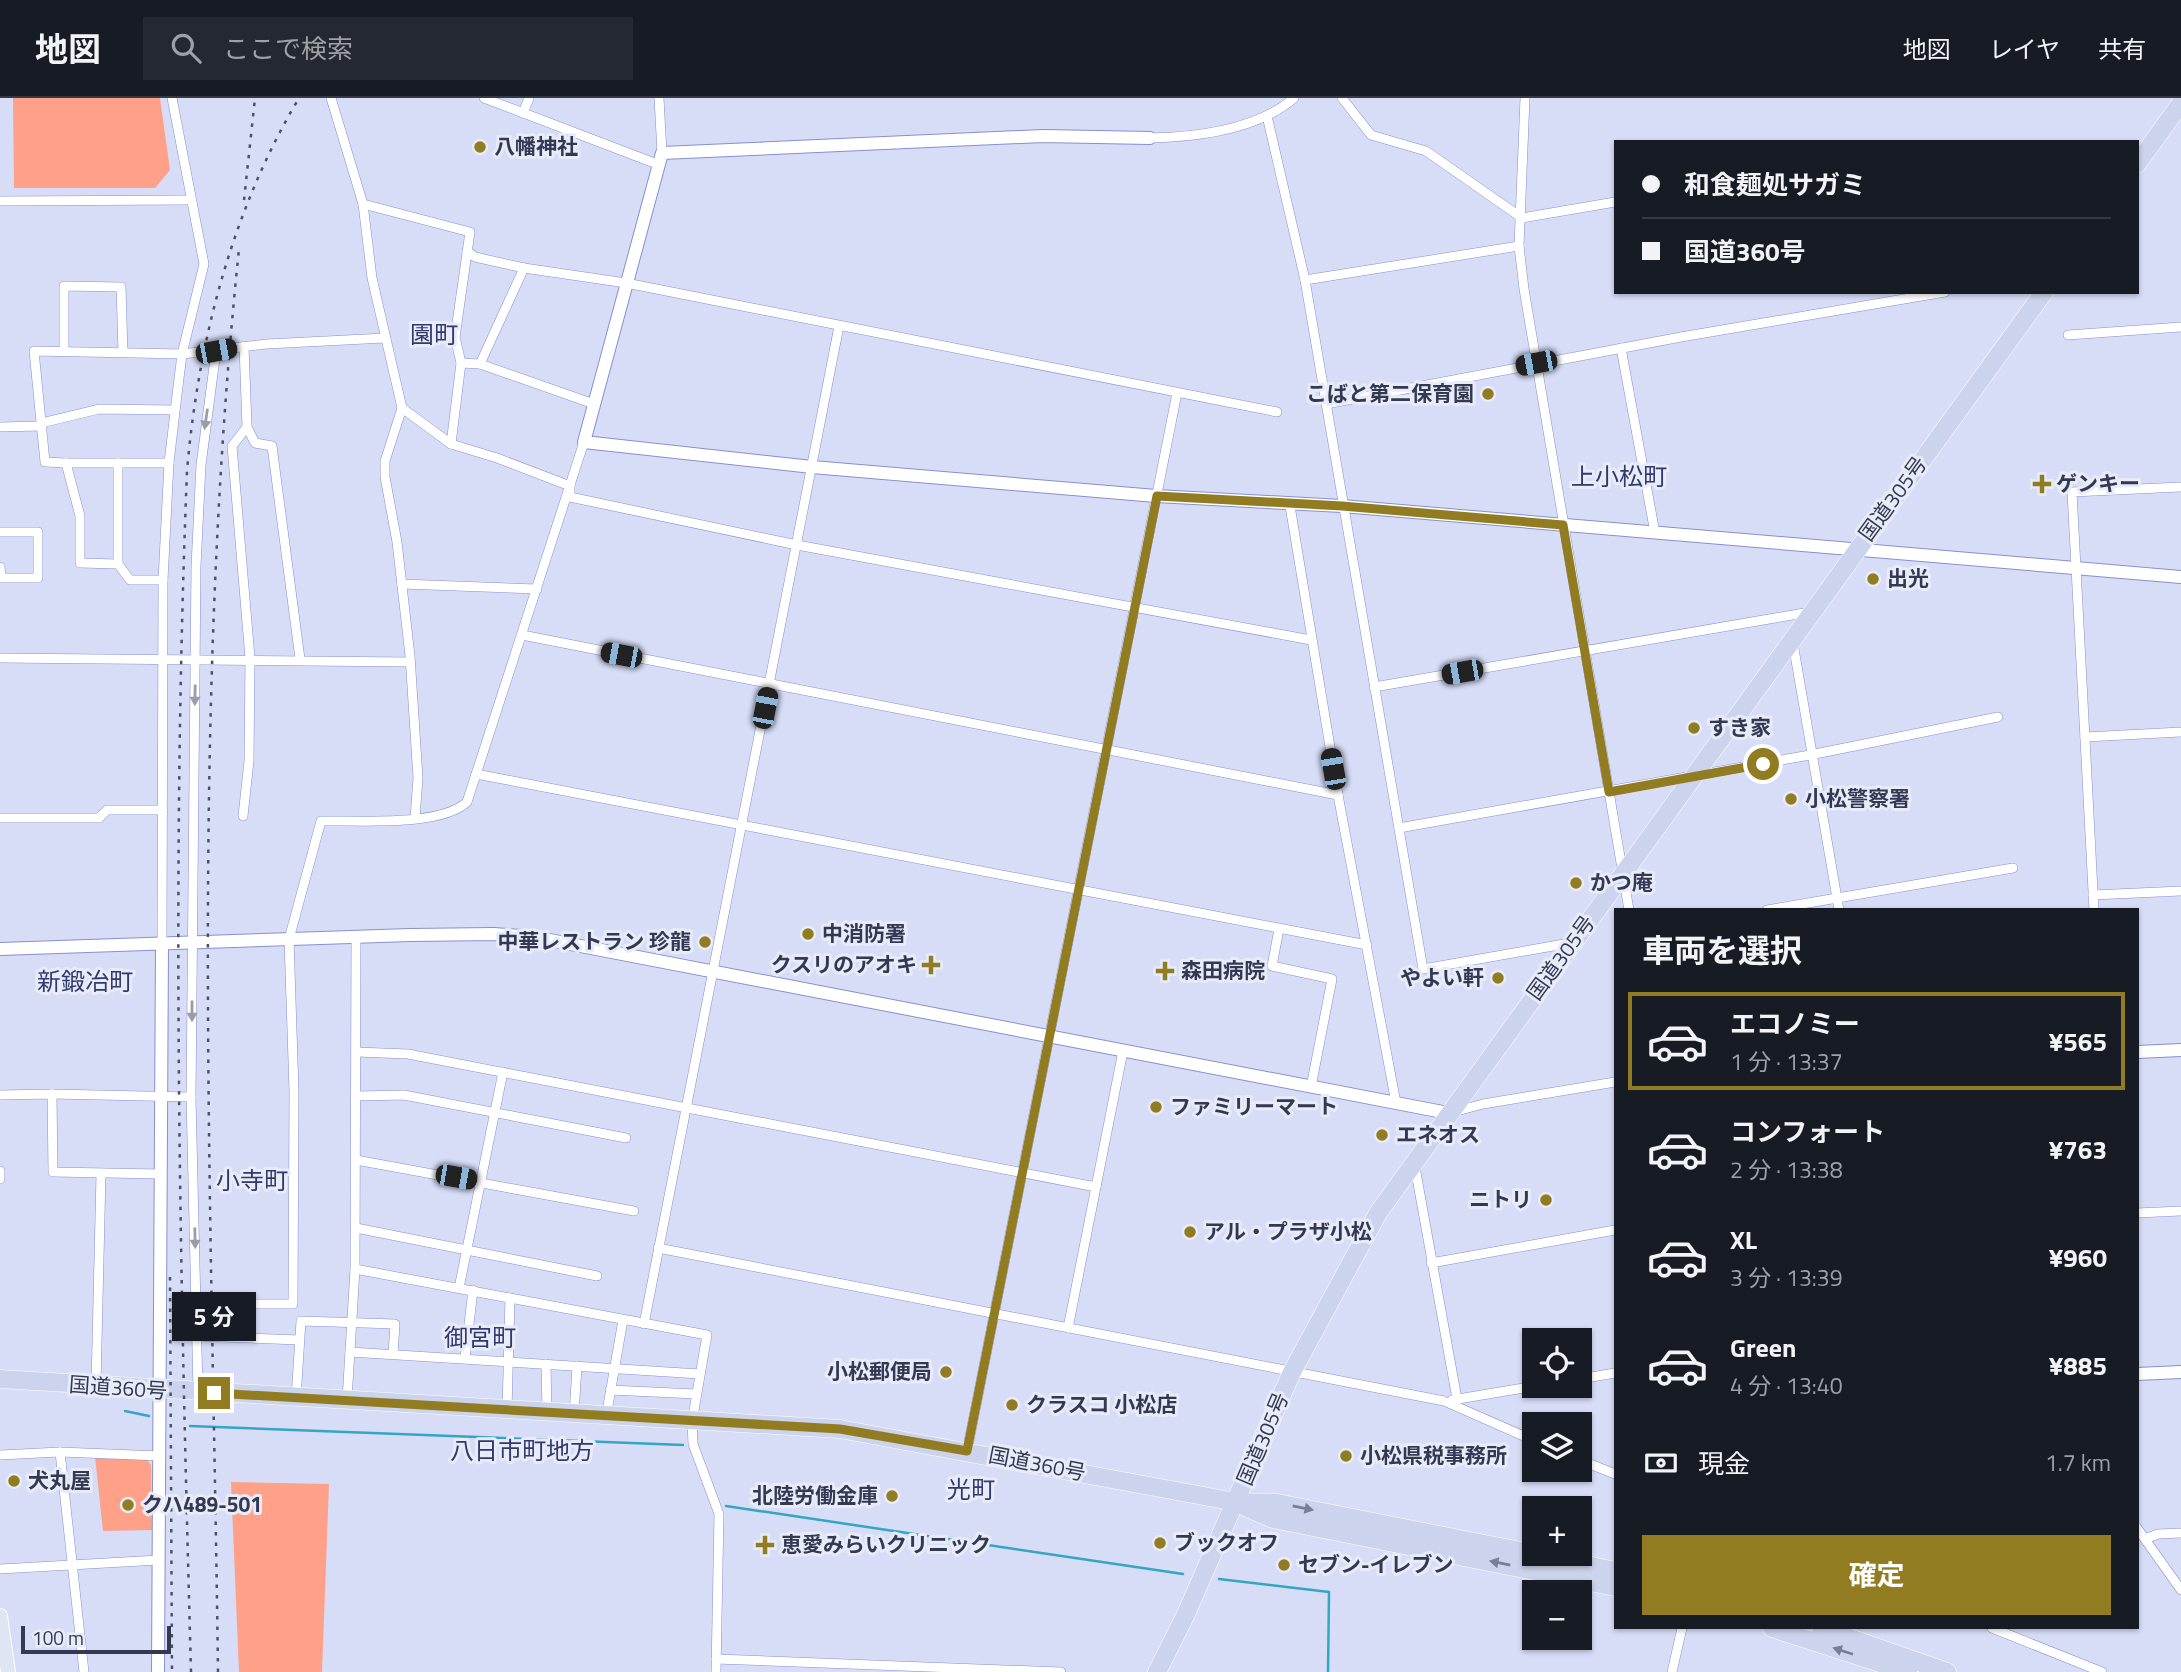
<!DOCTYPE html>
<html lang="ja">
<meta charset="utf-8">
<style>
body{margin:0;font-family:"Titillium Web","Noto Sans JP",sans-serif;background:#242831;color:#f1f3f6;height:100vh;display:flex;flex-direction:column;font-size:26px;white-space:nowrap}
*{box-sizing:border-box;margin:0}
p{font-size:23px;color:#9ea1a6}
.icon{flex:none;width:38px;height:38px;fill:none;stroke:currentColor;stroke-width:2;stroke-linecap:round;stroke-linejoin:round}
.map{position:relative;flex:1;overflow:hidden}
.sheet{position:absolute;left:1614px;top:810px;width:525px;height:721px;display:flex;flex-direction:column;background:#171b24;border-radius:0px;box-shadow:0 2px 5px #0004}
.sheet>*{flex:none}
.top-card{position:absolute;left:1614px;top:42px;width:525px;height:154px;border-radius:0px;box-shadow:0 2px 5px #0004;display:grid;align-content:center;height:154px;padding:0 28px;background:#171b24}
.tools{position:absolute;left:1522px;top:1230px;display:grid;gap:14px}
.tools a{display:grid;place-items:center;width:70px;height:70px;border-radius:0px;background:#171b24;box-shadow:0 2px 5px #0004;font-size:35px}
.scale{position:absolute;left:21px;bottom:18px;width:150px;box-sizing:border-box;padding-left:7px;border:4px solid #343953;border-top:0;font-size:19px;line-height:24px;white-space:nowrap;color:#343953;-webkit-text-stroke:5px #e8ebf8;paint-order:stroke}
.end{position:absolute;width:32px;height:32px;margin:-16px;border:9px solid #927c22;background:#fff;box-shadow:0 0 0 4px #fff}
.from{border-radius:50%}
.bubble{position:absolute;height:49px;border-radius:0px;background:#171b24;box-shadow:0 2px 5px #0004;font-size:23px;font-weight:700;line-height:49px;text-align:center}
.car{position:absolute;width:21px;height:42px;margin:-21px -10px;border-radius:9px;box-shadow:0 0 5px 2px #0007;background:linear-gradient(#222 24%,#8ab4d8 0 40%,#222 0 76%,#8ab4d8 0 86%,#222 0)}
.top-card b{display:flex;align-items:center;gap:24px;height:66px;font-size:26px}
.top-card b+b{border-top:2px solid #363941}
.top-card i{width:18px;height:18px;background:#f1f3f6}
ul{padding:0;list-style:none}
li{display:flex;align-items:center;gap:21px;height:98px;margin:0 14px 10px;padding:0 14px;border:4px solid transparent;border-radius:0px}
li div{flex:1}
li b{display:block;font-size:26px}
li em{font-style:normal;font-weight:700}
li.current{border-color:#927c22}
li>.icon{width:63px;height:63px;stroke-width:1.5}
h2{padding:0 28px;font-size:32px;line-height:84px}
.pay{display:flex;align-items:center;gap:18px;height:77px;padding:0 28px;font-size:26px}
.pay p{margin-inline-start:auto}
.button{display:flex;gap:14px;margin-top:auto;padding:14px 28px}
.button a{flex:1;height:80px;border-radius:0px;background:#927c22;color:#fff;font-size:28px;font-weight:700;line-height:80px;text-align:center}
header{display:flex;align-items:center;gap:42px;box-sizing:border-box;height:98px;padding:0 35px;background:#171b24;border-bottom:2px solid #363941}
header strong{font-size:33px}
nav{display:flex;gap:38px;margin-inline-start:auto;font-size:24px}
.search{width:490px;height:63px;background:#242831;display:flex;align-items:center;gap:18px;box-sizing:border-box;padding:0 24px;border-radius:0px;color:#9ea1a6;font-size:26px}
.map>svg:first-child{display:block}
.green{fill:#ffa088}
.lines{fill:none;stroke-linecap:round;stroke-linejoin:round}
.stream{stroke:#34a5c3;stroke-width:2.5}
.street-casing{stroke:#8591ce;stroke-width:10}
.secondary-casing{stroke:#8591ce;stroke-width:14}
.primary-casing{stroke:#fff;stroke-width:16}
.highway-casing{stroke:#fff;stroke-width:19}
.street{stroke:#fff;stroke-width:9}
.secondary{stroke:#fff;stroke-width:12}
.primary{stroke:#e0e5f4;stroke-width:14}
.highway{stroke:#ccd3ec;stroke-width:18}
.rail{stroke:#4c516b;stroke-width:2.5;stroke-dasharray:3.5 7;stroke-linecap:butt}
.oneway{fill:#9a9ca9}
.oneway2{fill:#787e98}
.route{stroke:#927c22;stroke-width:9}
.poi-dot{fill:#927c22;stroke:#e8ebf8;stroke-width:2.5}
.labels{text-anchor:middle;stroke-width:6;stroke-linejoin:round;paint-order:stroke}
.poi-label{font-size:21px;font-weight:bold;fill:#343953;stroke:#e8ebf8;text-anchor:start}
.street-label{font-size:21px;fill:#343953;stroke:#e8ebf8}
.quarter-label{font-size:24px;fill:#31396e;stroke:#e8ebf8}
</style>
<header>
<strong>地図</strong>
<div class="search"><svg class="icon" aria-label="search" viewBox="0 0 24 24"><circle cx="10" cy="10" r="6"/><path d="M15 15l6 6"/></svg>ここで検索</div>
<nav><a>地図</a><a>レイヤ</a><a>共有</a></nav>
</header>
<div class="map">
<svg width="2181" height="1574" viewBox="0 0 2181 1574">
<rect width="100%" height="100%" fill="#d7ddf7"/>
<!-- green -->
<g class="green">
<path d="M 13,0 L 160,0 L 170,72 L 155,90 L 14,90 Z"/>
<path d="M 95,1358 L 147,1362 L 151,1367 L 152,1432 L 103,1433 Z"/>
<path d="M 231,1384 L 329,1386 L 322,1574 L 239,1574 Z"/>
</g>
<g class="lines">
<!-- stream -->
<g class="stream">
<path d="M 125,1313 L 149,1318"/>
<path d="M 190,1328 L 683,1347"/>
<path d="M 726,1408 L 1183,1476"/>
<path d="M 1219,1481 L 1329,1494 L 1328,1574"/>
</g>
<!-- street casing -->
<g class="street-casing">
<g id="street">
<path d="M 172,0 L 204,166 L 182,256 L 176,305 L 169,365 L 163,482 L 130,482 L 118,466 L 80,465 L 80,418 L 66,365 L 45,364 L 34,253 L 182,256 L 267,246 L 385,240"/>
<path d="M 331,0 L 363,106 L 372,180 L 402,310 L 385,363 L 385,379 L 397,444 L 410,558 L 418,680 L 415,720"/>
<path d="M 484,0 L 657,66"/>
<path d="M 659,0 L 662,55"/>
<path d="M 1342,0 L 1371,37 L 1426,53 L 1522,120 L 1615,104"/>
<path d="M 1525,0 L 1519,148 L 1524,191 L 1629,812"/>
<path d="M 523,15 L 529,0"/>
<path d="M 1267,18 L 1305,182 L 1423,871 L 1570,845"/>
<path d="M 1150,40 C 1197,39 1258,31 1294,0"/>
<path d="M 0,103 L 190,102"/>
<path d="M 363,106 L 470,134 L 455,239 L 461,265 L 451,346"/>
<path d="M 467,153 L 475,159 L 524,170"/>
<path d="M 1305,182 L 1519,148"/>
<path d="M 2068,237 L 2181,229"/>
<path d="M 1621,250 L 1655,435"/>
<path d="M 64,252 L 64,188 L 121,189 L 123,254"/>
<path d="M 461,265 L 480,266 L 594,306"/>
<path d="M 480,266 L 524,170 L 626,185 L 1277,314"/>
<path d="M 1326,306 L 1681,239 L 1945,194"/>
<path d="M 402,310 L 451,346 L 497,360 L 570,388 L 570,399 L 797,447 L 1311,542"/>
<path d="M 0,329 L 41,328 L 45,324 L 99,311 L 175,312"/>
<path d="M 247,329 L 255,345 L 272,348 L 300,561"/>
<path d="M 66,365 L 169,365"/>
<path d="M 1290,408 L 1338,697 L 1396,1005"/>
<path d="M 0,434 L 38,434 L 38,480 L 1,480 L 0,469"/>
<path d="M 118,466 L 118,365"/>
<path d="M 402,486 L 537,491"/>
<path d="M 522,537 L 1338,697"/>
<path d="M 1793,545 L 1839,812"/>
<path d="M 0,560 L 410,564"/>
<path d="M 1374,589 L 1810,514"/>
<path d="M 2085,639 L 2181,634"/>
<path d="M 476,676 L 1367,847"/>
<path d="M 243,718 L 249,663 L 250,560 L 232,348 L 247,329 L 244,248"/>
<path d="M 0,720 L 99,720 L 107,712 L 163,712"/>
<path d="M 1399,730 L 1810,657 L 1998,619"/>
<path d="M 2093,797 L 2181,793"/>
<path d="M 1767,812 L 2013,770"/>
<path d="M 2094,812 L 2072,394 L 2181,389"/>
<path d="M 1279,831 L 1272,868 L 1332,881 L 1311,989"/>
<path d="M 162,846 L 163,482"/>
<path d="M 357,954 L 408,956 L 1096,1089"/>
<path d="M 52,996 L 191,999"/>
<path d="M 0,997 L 52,996 L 53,1074 L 161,1076"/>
<path d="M 357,998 L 404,997 L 626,1040"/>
<path d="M 1453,1014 L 1483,1006 L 1615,984"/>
<path d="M 356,1062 L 634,1113"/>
<path d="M 1415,1069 L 1457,1301"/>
<path d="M 0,1073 L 0,1081"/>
<path d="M 2137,1115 L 2181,1113"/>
<path d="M 356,1130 L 597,1178"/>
<path d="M 658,1150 L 1444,1303 L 1535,1343"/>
<path d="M 1431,1165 L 1615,1132"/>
<path d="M 355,1171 L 707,1237 L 692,1324 L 693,1346 L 719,1416 L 716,1574"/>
<path d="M 459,1190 L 503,974"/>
<path d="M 244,1206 L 293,1206 L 294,993 L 289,841 L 321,723 C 359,722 440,729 467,704 L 584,344"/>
<path d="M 644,1226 L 839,228"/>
<path d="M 1068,1230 L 1123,953"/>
<path d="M 197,1238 L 299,1242"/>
<path d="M 350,1254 L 700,1276"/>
<path d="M 465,1260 L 473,1192"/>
<path d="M 546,1266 L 547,1315"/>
<path d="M 1580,1281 L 1615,1275"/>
<path d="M 96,1287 L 101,1076"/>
<path d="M 610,1292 L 696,1296"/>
<path d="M 198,1293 L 191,999 L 196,468 L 201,367 L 216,253"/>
<path d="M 296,1300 L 301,1223 L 395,1226 L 393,1256"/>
<path d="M 347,1302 L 355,1171 L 356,839"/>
<path d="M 1452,1302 L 1536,1288"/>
<path d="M 507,1312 L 510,1200"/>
<path d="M 574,1317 L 577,1268"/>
<path d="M 606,1319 L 623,1222"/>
<path d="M 967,1353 L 1177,295"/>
<path d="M 60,1354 L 84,1574"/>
<path d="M 0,1357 L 60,1354 L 160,1358"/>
<path d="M 1580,1362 L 1615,1376"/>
<path d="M 2137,1430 L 2181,1492"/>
<path d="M 2145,1441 L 2158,1436 L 2181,1435"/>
<path d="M 0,1471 L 159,1462"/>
<path d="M 1992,1530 L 2102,1574"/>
<path d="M 716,1561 L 1061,1574"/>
<path d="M 1672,1574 L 1682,1530"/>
</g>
</g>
<!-- secondary casing -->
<g class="secondary-casing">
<g id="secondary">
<path d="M 1150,40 L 1043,38 L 662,55 L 584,344 L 812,369 L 1156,398 L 1342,408 L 2181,479"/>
<path d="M 0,851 L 410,837 L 494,836 L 534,839 L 1448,1015"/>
<path d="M 2137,954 L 2181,952"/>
<path d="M 2137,1276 L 2181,1274"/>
<path d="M 158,1574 L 162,846"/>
</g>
</g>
<!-- primary casing -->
<g class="primary-casing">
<path id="primary" d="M 0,1518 L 8,1574"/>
</g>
<!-- highway casing -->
<g class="highway-casing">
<g id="highway">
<path d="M 2137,66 L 2181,5"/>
<path d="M 0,1281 L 840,1331 L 1236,1404 L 1277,1405 L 1535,1456"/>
<path d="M 1245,1409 L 1273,1421 L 1615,1489"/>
<path d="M 1536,1456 L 1615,1473"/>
<path d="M 1772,1530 L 1908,1574"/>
<path d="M 1821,1530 L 1947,1574"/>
<path d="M 1157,1574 L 1186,1516 L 1292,1274 L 1378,1115 L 2044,194"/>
</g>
</g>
<!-- street -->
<use href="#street" class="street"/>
<!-- secondary -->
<use href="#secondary" class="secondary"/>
<!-- primary -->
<use href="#primary" class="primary"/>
<!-- highway -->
<use href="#highway" class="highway"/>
<!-- rail -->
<g class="rail">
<path d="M 244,102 L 255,0"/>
<path d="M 170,1179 L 172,1574"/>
<path d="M 191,1574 C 180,1173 171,774 187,373 C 198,244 232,112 299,0"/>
<path d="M 218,1574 C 212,1100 190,623 239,151"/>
</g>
</g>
<!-- one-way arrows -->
<defs><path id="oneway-solid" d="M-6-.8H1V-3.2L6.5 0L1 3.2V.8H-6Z" transform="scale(1.75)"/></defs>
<g class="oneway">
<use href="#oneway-solid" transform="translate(206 321) rotate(98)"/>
<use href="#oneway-solid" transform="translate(195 597) rotate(91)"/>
<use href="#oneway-solid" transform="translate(192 913) rotate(90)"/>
<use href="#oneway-solid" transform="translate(195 1140) rotate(89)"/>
</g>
<g class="oneway2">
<use href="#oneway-solid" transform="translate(1303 1410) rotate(11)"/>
<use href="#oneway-solid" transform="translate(1500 1465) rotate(-169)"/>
<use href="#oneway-solid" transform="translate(1843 1553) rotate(-162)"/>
</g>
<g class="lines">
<!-- route -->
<path class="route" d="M 214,1295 L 840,1331 L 967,1353 L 1157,398 L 1342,408 L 1563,427 L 1609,694 L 1763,666"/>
</g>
<!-- markers -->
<g class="poi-dot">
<circle cx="480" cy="49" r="7"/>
<circle cx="1488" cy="296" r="7"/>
<path d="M2038.5 375.5h7v7h7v7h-7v7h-7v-7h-7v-7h7z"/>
<circle cx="1873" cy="481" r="7"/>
<circle cx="1694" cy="630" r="7"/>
<circle cx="1791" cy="701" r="7"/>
<circle cx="1576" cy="785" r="7"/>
<circle cx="808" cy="836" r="7"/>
<circle cx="705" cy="844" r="7"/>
<path d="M927.5 856.5h7v7h7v7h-7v7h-7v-7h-7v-7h7z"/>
<path d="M1161.5 862.5h7v7h7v7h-7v7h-7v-7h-7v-7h7z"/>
<circle cx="1498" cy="880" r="7"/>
<circle cx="1156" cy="1009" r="7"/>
<circle cx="1382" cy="1037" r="7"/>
<circle cx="1546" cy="1102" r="7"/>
<circle cx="1190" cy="1134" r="7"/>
<circle cx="946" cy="1274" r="7"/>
<circle cx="1012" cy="1307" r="7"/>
<circle cx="1346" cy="1358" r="7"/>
<circle cx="14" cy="1383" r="7"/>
<circle cx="892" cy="1398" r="7"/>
<circle cx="128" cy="1407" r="7"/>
<circle cx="1160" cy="1445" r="7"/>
<path d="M761.5 1436.5h7v7h7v7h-7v7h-7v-7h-7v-7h7z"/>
<circle cx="1284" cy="1467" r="7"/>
</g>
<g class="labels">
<!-- poi labels -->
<g class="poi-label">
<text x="494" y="56">八幡神社</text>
<text x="1474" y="303" text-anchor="end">こばと第二保育園</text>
<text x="2056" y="393">ゲンキー</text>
<text x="1887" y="488">出光</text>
<text x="1708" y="637">すき家</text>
<text x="1805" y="708">小松警察署</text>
<text x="1590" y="792">かつ庵</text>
<text x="822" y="843">中消防署</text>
<text x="691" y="851" text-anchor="end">中華レストラン 珍龍</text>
<text x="917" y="874" text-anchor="end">クスリのアオキ</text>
<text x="1181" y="880">森田病院</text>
<text x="1484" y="887" text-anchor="end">やよい軒</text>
<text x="1170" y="1016">ファミリーマート</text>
<text x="1396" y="1044">エネオス</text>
<text x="1532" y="1109" text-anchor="end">ニトリ</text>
<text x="1204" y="1141">アル・プラザ小松</text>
<text x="932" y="1281" text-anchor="end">小松郵便局</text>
<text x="1026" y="1314">クラスコ 小松店</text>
<text x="1360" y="1365">小松県税事務所</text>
<text x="28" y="1390">犬丸屋</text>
<text x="878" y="1405" text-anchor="end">北陸労働金庫</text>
<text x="142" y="1414">クハ489-501</text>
<text x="1174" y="1452">ブックオフ</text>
<text x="781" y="1454">恵愛みらいクリニック</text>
<text x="1298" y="1474">セブン-イレブン</text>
</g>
<!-- street labels -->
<g class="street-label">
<text transform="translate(1893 401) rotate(-54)" y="7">国道305号</text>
<text transform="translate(1561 860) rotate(-54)" y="7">国道305号</text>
<text transform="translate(118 1290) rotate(4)" y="7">国道360号</text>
<text transform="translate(1263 1341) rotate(-67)" y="7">国道305号</text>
<text transform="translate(1037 1366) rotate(11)" y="7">国道360号</text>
</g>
<!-- quarter labels -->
<g class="quarter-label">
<text x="434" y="245">園町</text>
<text x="1619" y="387">上小松町</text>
<text x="85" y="892">新鍛冶町</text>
<text x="252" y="1091">小寺町</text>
<text x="480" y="1248">御宮町</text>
<text x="522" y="1361">八日市町地方</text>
<text x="971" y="1400">光町</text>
</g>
</g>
</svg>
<div class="tools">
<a><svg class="icon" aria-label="locate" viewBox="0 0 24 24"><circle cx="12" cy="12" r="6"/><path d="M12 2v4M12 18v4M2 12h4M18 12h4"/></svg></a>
<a><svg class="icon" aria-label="layers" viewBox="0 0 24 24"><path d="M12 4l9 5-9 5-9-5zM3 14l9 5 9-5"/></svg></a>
<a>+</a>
<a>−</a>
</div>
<div class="scale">100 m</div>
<i class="end from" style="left:1763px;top:666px"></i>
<i class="end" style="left:214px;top:1295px"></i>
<div class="bubble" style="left:172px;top:1194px;width:84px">5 分</div>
<i class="car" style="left:216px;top:253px;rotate:79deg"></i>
<i class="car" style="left:1536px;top:265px;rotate:259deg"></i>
<i class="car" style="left:621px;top:557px;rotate:281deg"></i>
<i class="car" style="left:1462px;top:574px;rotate:260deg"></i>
<i class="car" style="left:765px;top:610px;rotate:11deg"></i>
<i class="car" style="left:1333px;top:671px;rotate:350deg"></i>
<i class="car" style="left:456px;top:1079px;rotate:100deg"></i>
<div class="top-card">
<b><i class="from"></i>和食麺処サガミ</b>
<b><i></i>国道360号</b>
</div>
<section class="sheet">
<h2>車両を選択</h2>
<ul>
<li class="current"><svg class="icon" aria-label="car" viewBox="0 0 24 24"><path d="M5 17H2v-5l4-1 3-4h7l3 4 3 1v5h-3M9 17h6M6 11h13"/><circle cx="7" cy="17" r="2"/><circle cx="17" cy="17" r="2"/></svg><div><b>エコノミー</b><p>1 分 · 13:37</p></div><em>¥565</em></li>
<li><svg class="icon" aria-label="car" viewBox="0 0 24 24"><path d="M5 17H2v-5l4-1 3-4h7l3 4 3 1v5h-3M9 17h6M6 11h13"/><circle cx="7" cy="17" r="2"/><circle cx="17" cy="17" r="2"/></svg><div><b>コンフォート</b><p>2 分 · 13:38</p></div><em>¥763</em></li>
<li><svg class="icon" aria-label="car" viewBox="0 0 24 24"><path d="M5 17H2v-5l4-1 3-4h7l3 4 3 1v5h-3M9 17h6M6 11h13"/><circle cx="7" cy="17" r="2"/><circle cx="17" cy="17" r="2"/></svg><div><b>XL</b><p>3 分 · 13:39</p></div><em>¥960</em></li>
<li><svg class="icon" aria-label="car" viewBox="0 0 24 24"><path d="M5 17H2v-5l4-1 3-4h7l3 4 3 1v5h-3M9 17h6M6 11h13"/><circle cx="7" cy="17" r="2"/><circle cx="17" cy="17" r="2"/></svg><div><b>Green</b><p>4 分 · 13:40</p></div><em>¥885</em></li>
</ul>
<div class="pay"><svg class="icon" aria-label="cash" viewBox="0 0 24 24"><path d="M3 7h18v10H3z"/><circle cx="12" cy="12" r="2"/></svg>現金<p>1.7 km</p></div>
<div class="button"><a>確定</a></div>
</section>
</div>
